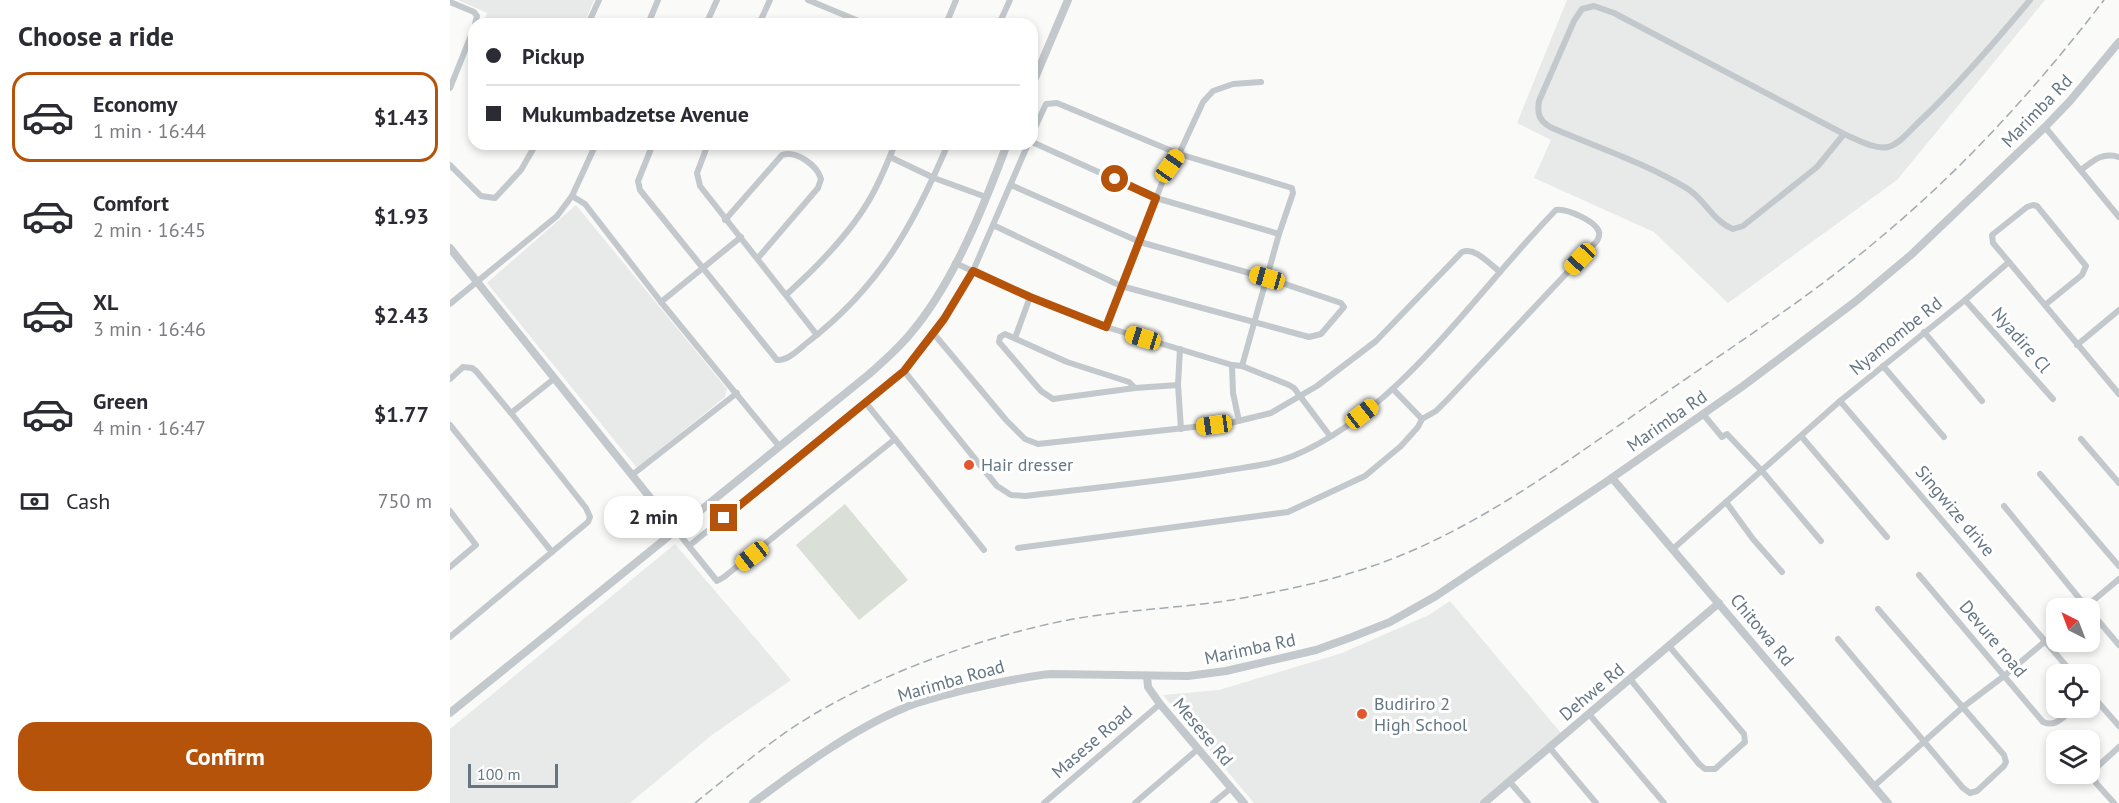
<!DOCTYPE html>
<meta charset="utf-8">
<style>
body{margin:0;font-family:"PT Sans",sans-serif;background:#f2f2f3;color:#2b2b33;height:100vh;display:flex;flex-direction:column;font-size:22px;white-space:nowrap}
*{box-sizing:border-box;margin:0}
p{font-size:20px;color:#7c7c81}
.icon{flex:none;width:33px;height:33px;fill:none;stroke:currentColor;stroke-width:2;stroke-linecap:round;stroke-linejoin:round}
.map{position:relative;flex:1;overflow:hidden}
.panel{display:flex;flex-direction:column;background:#fff;width:450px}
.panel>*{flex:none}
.top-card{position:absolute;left:18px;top:18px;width:570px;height:132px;border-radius:18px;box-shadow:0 3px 9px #0003;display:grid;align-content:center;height:132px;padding:0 18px;background:#fff}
.needle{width:39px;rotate:318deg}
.buttons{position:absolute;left:1596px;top:598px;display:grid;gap:12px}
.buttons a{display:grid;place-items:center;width:54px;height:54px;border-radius:12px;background:#fff;box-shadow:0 3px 9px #0003;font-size:30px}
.scale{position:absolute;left:18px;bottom:15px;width:90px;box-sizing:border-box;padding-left:6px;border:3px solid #657683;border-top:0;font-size:16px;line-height:21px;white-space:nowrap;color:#657683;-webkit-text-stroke:4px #fff;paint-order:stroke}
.end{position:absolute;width:27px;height:27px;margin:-14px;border:8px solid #b45309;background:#fff;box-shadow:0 0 0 3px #fff}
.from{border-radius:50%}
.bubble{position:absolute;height:42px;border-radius:18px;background:#fff;box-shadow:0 3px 9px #0003;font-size:20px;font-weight:700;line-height:42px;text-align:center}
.car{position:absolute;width:18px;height:36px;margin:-18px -9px;border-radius:8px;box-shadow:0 0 4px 2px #0007;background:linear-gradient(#f5c518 24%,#345 0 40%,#f5c518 0 76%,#345 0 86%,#f5c518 0)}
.top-card b{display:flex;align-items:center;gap:21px;height:57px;font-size:22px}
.top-card b+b{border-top:2px solid #e1e1e2}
.top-card i{width:15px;height:15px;background:#2b2b33}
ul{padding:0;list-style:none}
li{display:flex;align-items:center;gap:18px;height:90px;margin:0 12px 9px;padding:0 6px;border:3px solid transparent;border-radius:18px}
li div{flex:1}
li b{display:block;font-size:22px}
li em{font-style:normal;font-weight:700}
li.current{border-color:#b45309}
li>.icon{width:54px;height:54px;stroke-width:1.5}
h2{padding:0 18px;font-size:27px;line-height:72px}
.pay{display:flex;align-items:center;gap:15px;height:66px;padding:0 18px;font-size:22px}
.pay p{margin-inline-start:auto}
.action{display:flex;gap:12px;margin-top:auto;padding:12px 18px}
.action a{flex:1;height:69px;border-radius:18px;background:#b45309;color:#fff;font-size:24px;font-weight:700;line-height:69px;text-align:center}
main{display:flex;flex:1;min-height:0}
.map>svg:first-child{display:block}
.built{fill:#e8e9e9}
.green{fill:#dadfd7}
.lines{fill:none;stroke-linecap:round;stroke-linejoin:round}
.minor{stroke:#c3c8cc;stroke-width:6}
.tertiary{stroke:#c3c8cc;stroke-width:8}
.rail{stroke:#a2aab0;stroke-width:1.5;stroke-dasharray:9 4.5;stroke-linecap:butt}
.route{stroke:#b45309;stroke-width:8}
.poi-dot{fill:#e4572e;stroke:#fff;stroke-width:2}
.labels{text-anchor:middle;stroke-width:6;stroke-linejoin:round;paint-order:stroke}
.street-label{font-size:18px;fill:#657683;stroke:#fff}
.poi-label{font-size:18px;fill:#657683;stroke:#fff;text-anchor:start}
</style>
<main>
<section class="panel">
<h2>Choose a ride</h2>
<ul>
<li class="current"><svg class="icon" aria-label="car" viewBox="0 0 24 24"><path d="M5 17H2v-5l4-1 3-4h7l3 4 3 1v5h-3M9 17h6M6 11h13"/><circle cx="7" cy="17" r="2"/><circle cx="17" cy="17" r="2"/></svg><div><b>Economy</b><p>1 min · 16:44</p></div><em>$1.43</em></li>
<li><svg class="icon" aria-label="car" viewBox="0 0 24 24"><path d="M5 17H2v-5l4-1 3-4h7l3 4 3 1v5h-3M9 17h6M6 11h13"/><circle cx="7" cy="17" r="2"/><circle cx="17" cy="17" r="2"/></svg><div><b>Comfort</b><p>2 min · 16:45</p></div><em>$1.93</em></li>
<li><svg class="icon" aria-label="car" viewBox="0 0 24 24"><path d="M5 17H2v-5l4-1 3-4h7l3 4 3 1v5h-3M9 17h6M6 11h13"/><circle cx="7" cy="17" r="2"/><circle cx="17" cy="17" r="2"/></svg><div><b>XL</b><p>3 min · 16:46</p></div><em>$2.43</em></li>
<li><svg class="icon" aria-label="car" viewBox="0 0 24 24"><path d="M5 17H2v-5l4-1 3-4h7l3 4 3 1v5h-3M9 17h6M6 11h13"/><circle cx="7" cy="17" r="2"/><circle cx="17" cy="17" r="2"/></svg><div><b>Green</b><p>4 min · 16:47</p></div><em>$1.77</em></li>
</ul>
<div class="pay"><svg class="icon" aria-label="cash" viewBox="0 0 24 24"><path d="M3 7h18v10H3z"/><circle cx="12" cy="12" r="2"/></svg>Cash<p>750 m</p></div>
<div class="action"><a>Confirm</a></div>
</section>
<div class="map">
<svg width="1669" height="803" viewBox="0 0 1669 803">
<rect width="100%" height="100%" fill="#fafaf8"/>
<!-- built -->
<g class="built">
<path d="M 8,0 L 144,0 L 134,24 L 33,24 L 37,13 Z"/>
<path d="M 1117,0 L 1595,0 L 1447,180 L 1278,303 L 1204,232 L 1084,178 L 1101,140 L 1067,123 Z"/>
<path d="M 126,205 L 277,389 L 275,397 L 187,468 L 37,283 Z"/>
<path d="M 225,544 L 341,680 L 262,735 L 180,803 L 0,803 L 0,729 Z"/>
<path d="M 1000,601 L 1111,733 L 1029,803 L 804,803 L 713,695 L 769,690 L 892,653 L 979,615 Z"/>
</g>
<!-- green -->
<path class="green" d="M 395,504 L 458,580 L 409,620 L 346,545 Z"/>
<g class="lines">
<!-- minor -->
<g class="minor">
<path d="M 358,0 L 411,22"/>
<path d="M 0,2 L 24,12 L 27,16 L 25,24"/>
<path d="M 138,24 L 149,0"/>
<path d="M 198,24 L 208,0"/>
<path d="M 256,24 L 267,0"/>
<path d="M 309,24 L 320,0"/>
<path d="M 496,24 L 506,0"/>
<path d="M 549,24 L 560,0"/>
<path d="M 0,88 L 24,28"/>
<path d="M 1595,127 L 1669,217"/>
<path d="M 582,134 L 596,104 L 607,103 L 729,154 L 842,188 L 843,193 L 829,234 L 792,366"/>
<path d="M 1394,134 L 1367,167 L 1293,226 L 1283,229 C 1264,222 1255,200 1238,189 C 1196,163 1146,147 1100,127 C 1089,120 1087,114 1089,101 L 1124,21 L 1132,9 L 1144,6 L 1164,13 L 1394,134 C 1406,139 1425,150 1438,147 C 1450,144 1461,129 1470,121 C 1510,83 1545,42 1580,0"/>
<path d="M 582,142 L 706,198 L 829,234"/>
<path d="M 203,144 L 188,181 L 190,190 L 327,360 C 338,361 349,349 358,342 C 430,286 463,226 498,144"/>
<path d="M 258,144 L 247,173 L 250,186 L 367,335"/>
<path d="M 440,157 L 484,178 L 536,197"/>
<path d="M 0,165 L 31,196 L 45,198 L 71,170 L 86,144"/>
<path d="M 1631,170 C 1644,160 1652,152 1669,157"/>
<path d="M 122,196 L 135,204 L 211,302 L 329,446"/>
<path d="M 275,220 L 332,155 C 346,150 367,165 371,179 L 368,188 L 308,258"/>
<path d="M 543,225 L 671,286 L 859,337 L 871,334 L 894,307 L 891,303 L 817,278 L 690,242 L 561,185"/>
<path d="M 1559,262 L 1543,243 L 1542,235 L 1577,207 L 1583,205 L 1587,206 L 1636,266 L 1632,275 L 1595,305"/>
<path d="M 505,263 L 580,297 L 656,327 L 782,365 L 792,366 L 839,385 L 844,388 L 880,436"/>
<path d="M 337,294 C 368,266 402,232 422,195 C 431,179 438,161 445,144"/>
<path d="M 1515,300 L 1603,399"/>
<path d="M 211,302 L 291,237"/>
<path d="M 0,304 L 107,216 L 122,196 L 146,144"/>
<path d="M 656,327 L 714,178 L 729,154 L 753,102 L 763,91 L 783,84 L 811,82"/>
<path d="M 1474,332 L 1532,401"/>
<path d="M 484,334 L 556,420 L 575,439 L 588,444 L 780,423 L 821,413 L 867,386 L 926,341 L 1012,252 C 1026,247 1039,264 1050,272"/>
<path d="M 565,338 L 580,297"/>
<path d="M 1627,345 L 1669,310"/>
<path d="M 730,349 L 728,385 L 731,429"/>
<path d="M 782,365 L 783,393 L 789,421"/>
<path d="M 1433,366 L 1494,437"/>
<path d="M 454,371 L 547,486 L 561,495 L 575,496 C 641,488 707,482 773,471 C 796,467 821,465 843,456 C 948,413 1028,289 1106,210 C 1116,208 1146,221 1149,232 C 1150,236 1148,238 1147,241 L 999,398 L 986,411 L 972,419 L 968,427 L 951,446 L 915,476 L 838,512 L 568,548"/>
<path d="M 0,379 L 13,367 L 22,368 L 26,371 L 61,413 L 136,508 L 140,517 L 138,522 L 0,637"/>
<path d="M 685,388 L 679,382 L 617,362 L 555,334 L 550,337 L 549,342 L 591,391 L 603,399 L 685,388 L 728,385"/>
<path d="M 943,389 L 972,419"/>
<path d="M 1390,401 L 1624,675"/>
<path d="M 61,413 L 105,378"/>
<path d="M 1253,414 L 1272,437 L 1277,434 L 1312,471 L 1371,541"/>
<path d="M 0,425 L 102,552"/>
<path d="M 1351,436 L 1437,537"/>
<path d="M 445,439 L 534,550"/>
<path d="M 1631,439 L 1669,483"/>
<path d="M 1590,474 L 1669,566"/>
<path d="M 182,475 L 287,393"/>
<path d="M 1276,502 L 1303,539 L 1332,572"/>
<path d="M 1554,506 L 1638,609"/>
<path d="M 0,511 L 26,545 L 0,567"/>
<path d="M 226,530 L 267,581 L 274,577 L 445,439 L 415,402"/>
<path d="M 239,546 L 454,371 L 484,334 L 504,304 L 523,271 L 578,144"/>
<path d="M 1224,548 L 1390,401 L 1515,300 L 1559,262 L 1669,394"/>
<path d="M 1469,575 L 1593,722 C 1606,728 1614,716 1624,708"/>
<path d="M 1633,609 L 1669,579"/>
<path d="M 1640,611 L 1669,645"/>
<path d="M 1388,639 L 1513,788 L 1520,793 L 1527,791 L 1554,766 L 1556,762 L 1554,755 L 1428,609"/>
<path d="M 1180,679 L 1249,764 L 1255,769 L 1265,769 L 1295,742 L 1294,734 L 1219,646"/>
<path d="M 1640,693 L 1669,726"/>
<path d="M 1139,714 L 1214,803"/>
<path d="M 1099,747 L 1146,803"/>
<path d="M 1059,781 L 1078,803"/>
<path d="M 1424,786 L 1513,707 L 1554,676 L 1606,632"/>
<path d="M 594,803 L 710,704"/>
<path d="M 685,803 L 748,749"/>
<path d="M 763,803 L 781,788"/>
<path d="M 1664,803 L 1646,783 L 1643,774 L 1646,768 L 1669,747"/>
</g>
<!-- tertiary -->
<g class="tertiary">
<path d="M 582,85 L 618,0"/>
<path d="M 0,248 L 226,530"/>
<path d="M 1162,478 L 1438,803"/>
<path d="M 697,676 L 698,687 L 710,704 L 794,803"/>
<path d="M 0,713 L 418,375 C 433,362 448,349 461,333 C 504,282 534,206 557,144"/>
<path d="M 303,803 C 347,770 403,729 454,708 C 472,700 492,696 511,691 C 541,684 570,677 601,674 L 738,676 L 776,671 L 866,650 L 902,637 L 940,622 L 986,596 L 1156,482 L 1293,386 L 1406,301 L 1462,254 L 1595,127 L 1620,101 L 1669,42"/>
<path d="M 1034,803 L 1269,603"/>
</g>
<!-- rail -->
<path class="rail" d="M 245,803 C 284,772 323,738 366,713 C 436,672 528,639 608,622 C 665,610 724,609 782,600 C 820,593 867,584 904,572 C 1011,540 1103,471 1194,408 C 1273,352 1357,300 1431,237 C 1515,167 1588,86 1654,0"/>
</g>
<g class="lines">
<!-- route -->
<path class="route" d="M 274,518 L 454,371 L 494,319 L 523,271 L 580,297 L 656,327 L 706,198 L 665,179"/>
</g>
<!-- markers -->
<g class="poi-dot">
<circle cx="519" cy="465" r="6"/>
<circle cx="912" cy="714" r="6"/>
</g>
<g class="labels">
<!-- street labels -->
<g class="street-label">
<text transform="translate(1587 111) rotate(-46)" y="6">Marimba Rd</text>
<text transform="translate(1446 336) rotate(-39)" y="6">Nyamombe Rd</text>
<text transform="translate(1571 340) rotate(49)" y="6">Nyadire Cl</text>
<text transform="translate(1217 421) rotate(-35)" y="6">Marimba Rd</text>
<text transform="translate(1505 511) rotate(50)" y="6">Singwize drive</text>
<text transform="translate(1312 630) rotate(50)" y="6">Chitowa Rd</text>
<text transform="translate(1543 639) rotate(50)" y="6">Devure road</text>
<text transform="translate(800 649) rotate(-12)" y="6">Marimba Rd</text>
<text transform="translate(501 681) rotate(-16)" y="6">Marimba Road</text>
<text transform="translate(1142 692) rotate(-40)" y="6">Dehwe Rd</text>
<text transform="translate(753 732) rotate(50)" y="6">Mesese Rd</text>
<text transform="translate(642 742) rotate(-41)" y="6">Masese Road</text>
</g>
<!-- poi labels -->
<g class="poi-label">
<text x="531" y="471">Hair dresser</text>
<text x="924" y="710">Budiriro 2<tspan x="924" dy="21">High School</tspan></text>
</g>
</g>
</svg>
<div class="buttons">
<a><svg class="needle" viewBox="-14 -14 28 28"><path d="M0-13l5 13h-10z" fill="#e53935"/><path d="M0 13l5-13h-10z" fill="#7c7c81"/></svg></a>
<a><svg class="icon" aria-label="locate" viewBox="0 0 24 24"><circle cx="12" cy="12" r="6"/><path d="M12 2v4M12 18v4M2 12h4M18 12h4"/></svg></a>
<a><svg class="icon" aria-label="layers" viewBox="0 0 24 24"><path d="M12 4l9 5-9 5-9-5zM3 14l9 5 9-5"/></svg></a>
</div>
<div class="scale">100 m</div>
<i class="end from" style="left:665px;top:179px"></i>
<i class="end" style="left:274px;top:518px"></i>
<div class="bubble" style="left:154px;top:496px;width:99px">2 min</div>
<i class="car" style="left:720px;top:166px;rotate:35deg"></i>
<i class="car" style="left:1130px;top:259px;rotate:223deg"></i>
<i class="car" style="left:817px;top:278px;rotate:286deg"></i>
<i class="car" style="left:693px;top:338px;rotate:287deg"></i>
<i class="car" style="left:912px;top:414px;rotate:52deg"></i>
<i class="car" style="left:764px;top:425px;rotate:262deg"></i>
<i class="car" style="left:302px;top:556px;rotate:232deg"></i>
<div class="top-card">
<b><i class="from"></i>Pickup</b>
<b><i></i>Mukumbadzetse Avenue</b>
</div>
</div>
</main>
